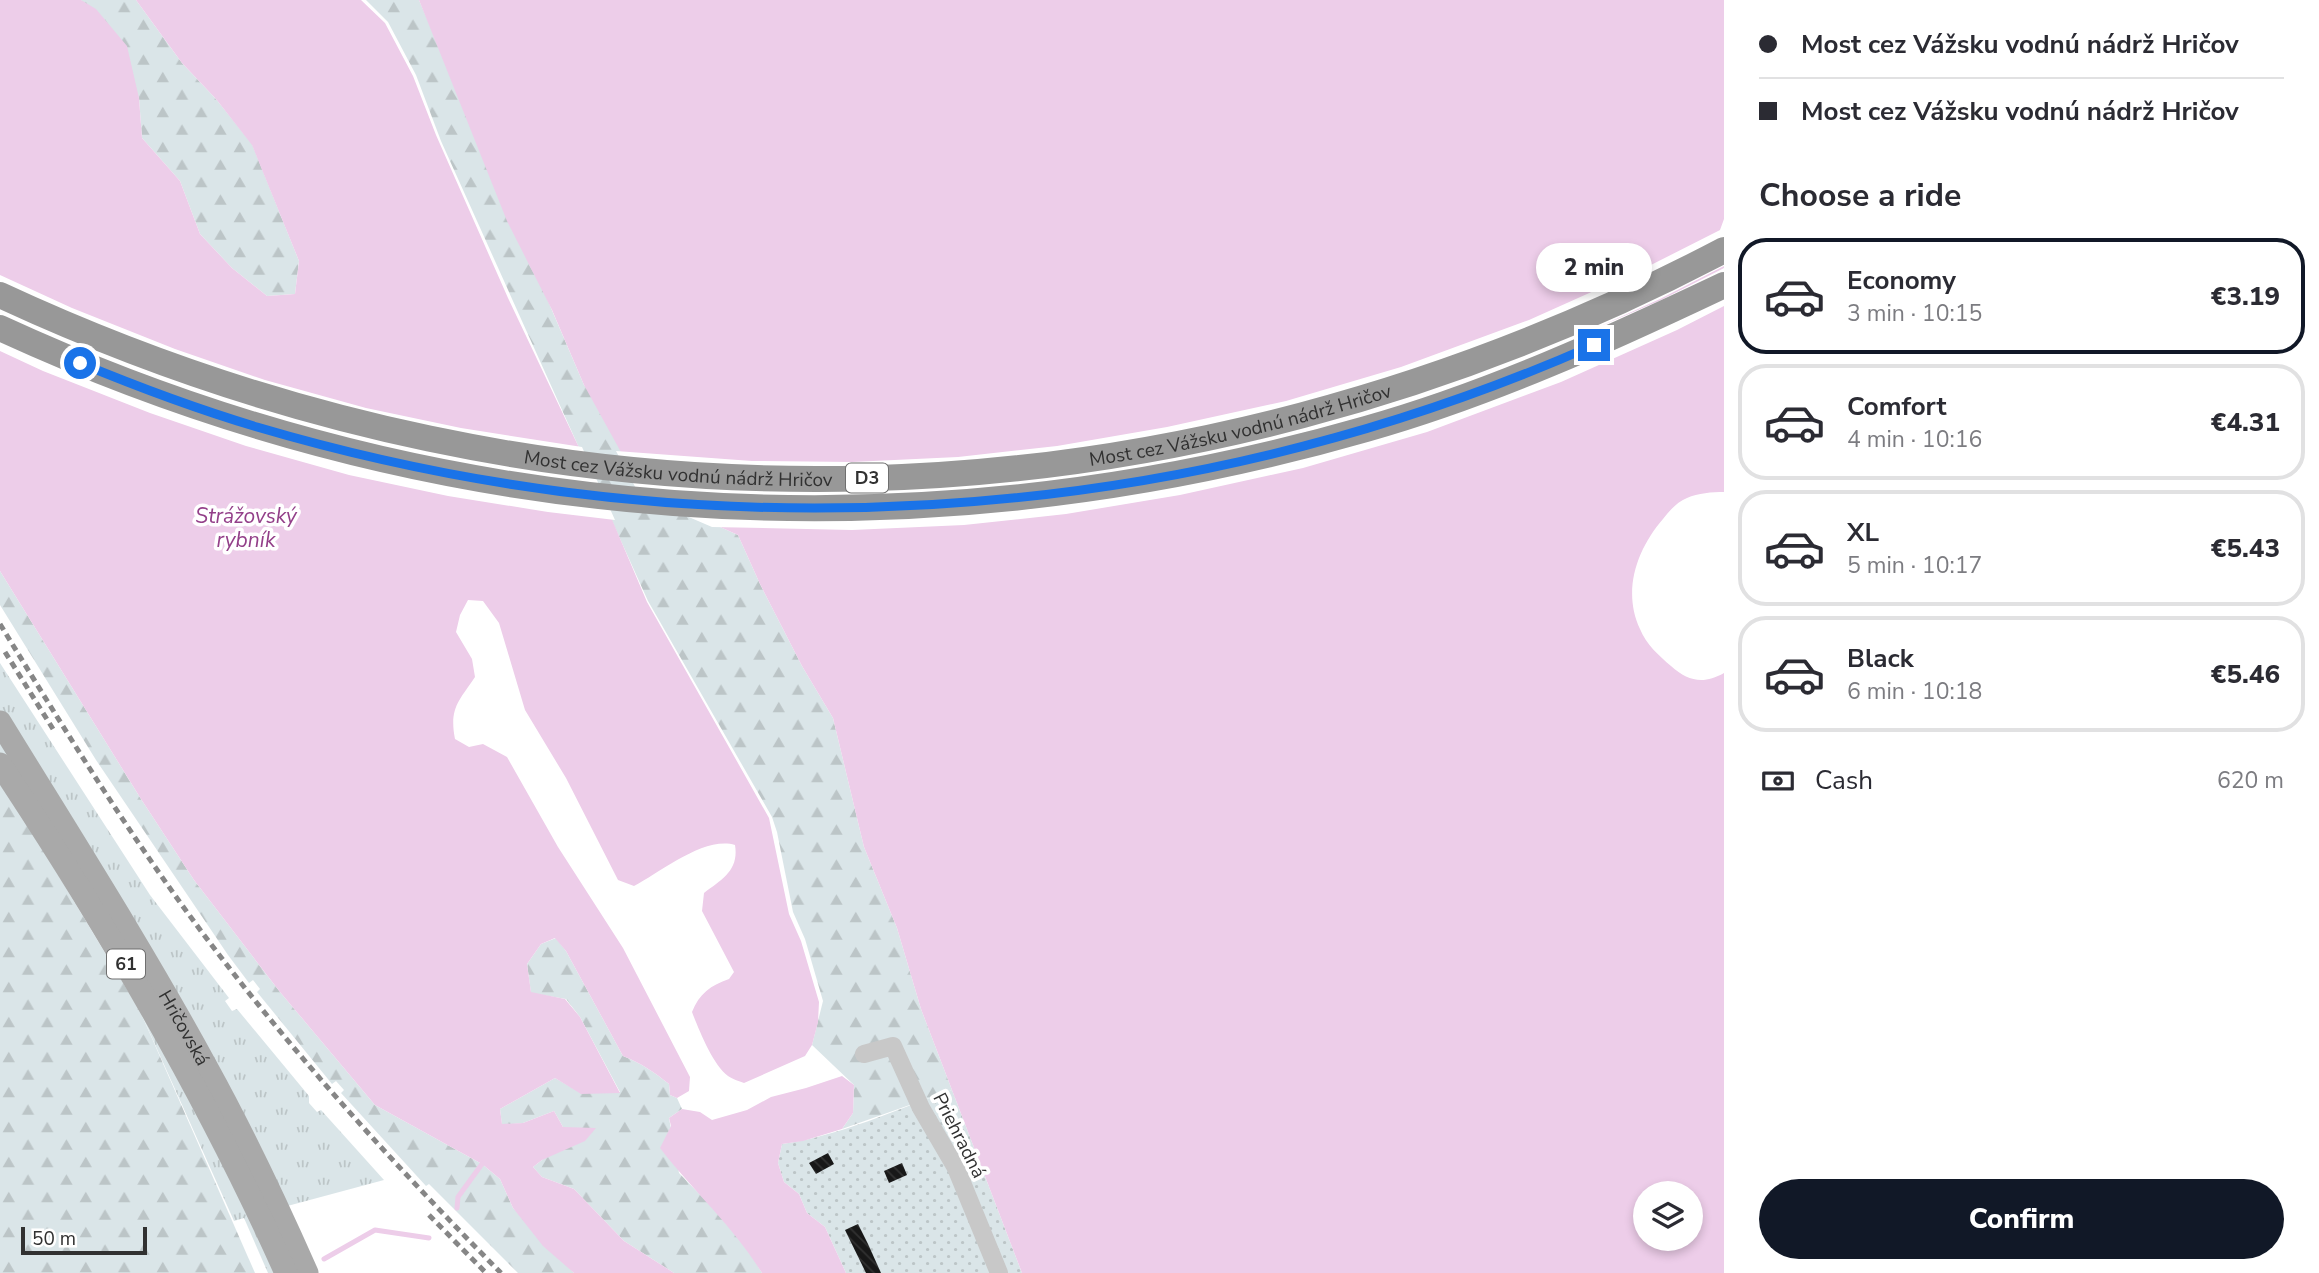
<!DOCTYPE html>
<meta charset="utf-8">
<style>
body{margin:0;font-family:"Nunito Sans",sans-serif;background:#f7f7f7;color:#2b2b33;height:100vh;display:flex;flex-direction:column;font-size:26px;white-space:nowrap}
*{box-sizing:border-box;margin:0}
p{font-size:23px;color:#7c7c81}
.icon{flex:none;width:38px;height:38px;fill:none;stroke:currentColor;stroke-width:2;stroke-linecap:round;stroke-linejoin:round}
.map{position:relative;flex:1;overflow:hidden}
.drawer{display:flex;flex-direction:column;background:#fff;width:595px}
.drawer>*{flex:none}
.hud{display:grid;align-content:center;height:154px;padding:0 35px;background:#fff}
.tools{position:absolute;left:1633px;top:1181px;display:grid;gap:14px}
.tools a{display:grid;place-items:center;width:70px;height:70px;border-radius:50%;background:#fff;box-shadow:0 4px 10px #0003;font-size:35px}
.scale{position:absolute;left:21px;bottom:18px;width:126px;box-sizing:border-box;padding-left:7px;border:4px solid #313131;border-top:0;font-size:19px;line-height:24px;white-space:nowrap;color:#313131;-webkit-text-stroke:5px #fff;paint-order:stroke}
.end{position:absolute;width:32px;height:32px;margin:-16px;border:9px solid #1a73e8;background:#fff;box-shadow:0 0 0 4px #fff}
.from{border-radius:50%}
.bubble{position:absolute;height:49px;border-radius:24px;background:#fff;box-shadow:0 4px 10px #0003;font-size:23px;font-weight:800;line-height:49px;text-align:center}
.hud b{display:flex;align-items:center;gap:24px;height:66px;font-size:26px}
.hud b+b{border-top:2px solid #e1e1e2}
.hud i{width:18px;height:18px;background:#2b2b33}
ul{padding:0;list-style:none}
li{display:flex;align-items:center;gap:21px;height:116px;margin:0 14px 10px;padding:0 21px;border:4px solid #e1e1e2;border-radius:28px}
li div{flex:1}
li b{display:block;font-size:26px}
li em{font-style:normal;font-weight:800}
li.on{border-color:#111827}
li>.icon{width:63px;height:63px;stroke-width:1.5}
h2{padding:0 35px;font-size:32px;line-height:84px}
.pay{display:flex;align-items:center;gap:18px;height:77px;padding:0 35px;font-size:26px}
.pay p{margin-inline-start:auto}
.button{display:flex;gap:14px;margin-top:auto;padding:14px 35px}
.button a{flex:1;height:80px;border-radius:42px;background:#111827;color:#fff;font-size:28px;font-weight:800;line-height:80px;text-align:center}
main{display:flex;flex:1;min-height:0}
.map>svg:first-child{display:block}
.grass{fill:url(#grass-tufts)}
.forest{fill:url(#forest-firs)}
.garden{fill:url(#garden-dots)}
.water{fill:#edcde9;fill-rule:evenodd}
.pier{fill:#fff}
.lines{fill:none;stroke-linecap:round;stroke-linejoin:round}
.stream{stroke:#edcde9;stroke-width:5}
.building{fill:url(#building-back-hatch)}
.minor{stroke:#c8c8c8;stroke-width:18}
.major{stroke:#a9a9a9;stroke-width:23}
.highway{stroke:#989898;stroke-width:26}
.rail{stroke:#868686;stroke-width:5;stroke-dasharray:7 5;stroke-linecap:butt}
.route{stroke:#1a73e8;stroke-width:9}
.labels{text-anchor:middle;stroke-width:7;stroke-linejoin:round;paint-order:stroke}
.shield{fill:#fff;stroke:#6f6f6f;stroke-width:2}
.shield-label{font-size:18px;font-weight:bold;fill:#313131}
.street-label{font-size:19px;fill:#313131;stroke:#fff}
.water-label{font-size:21px;font-style:italic;fill:#933f89;stroke:#fff}
</style>
<main>
<div class="map">
<svg width="1724" height="1273" viewBox="0 0 1724 1273">
<defs>
<pattern id="grass-tufts" width="24" height="20" patternUnits="userSpaceOnUse" patternTransform="scale(1.75)"><rect width="24" height="20" fill="#dae5e8"/><path d="M3 7l-1-3M5 7V3M7 7l1-3M15 17l-1-3M17 17v-4M19 17l1-3" fill="none" stroke="#bcc5c7"/></pattern>
<pattern id="forest-firs" width="22" height="20" patternUnits="userSpaceOnUse" patternTransform="scale(1.75)"><rect width="22" height="20" fill="#dae5e8"/><path d="M5 1l3.5 6h-7zM16 11l3.5 6h-7z" fill="#bcc5c7"/></pattern>
<pattern id="garden-dots" width="8" height="8" patternUnits="userSpaceOnUse" patternTransform="scale(1.75)"><rect width="8" height="8" fill="#dae5e8"/><path d="M2 2h.1M6 6h.1" fill="none" stroke="#bcc5c7" stroke-width="1.8" stroke-linecap="round"/></pattern>
<pattern id="building-back-hatch" width="6" height="6" patternUnits="userSpaceOnUse" patternTransform="scale(1.75)"><rect width="6" height="6" fill="#181818"/><path d="M-1 5l2 2M0 0l6 6M5-1l2 2" fill="none" stroke="#313131"/></pattern>
</defs>
<rect width="100%" height="100%" fill="#fff"/>
<!-- grass -->
<path class="grass" d="M 0,663 L 150,895 L 229,998 L 225,1001 L 232,1011 L 237,1009 L 309,1096 L 309,1103 L 317,1112 L 321,1110 L 384,1180 L 250,1216 L 275,1273 L 268,1273 L 244,1218 L 234,1221 L 140,1011 L 0,778 Z"/>
<!-- forest -->
<g class="forest">
<path d="M 81,0 L 136,0 L 182,63 L 216,99 L 252,144 L 299,261 L 295,294 L 267,296 L 232,268 L 200,234 L 180,181 L 142,138 L 139,98 Z"/>
<path d="M 366,0 L 419,0 L 584,385 L 689,513 L 738,535 L 760,584 L 802,666 L 833,718 L 864,847 L 897,928 L 921,1009 L 952,1090 L 842,1129 L 853,1113 L 854,1085 L 812,1045 L 823,1001 L 805,939 L 793,912 L 777,832 L 772,817 L 648,601 L 441,141 L 416,75 L 388,22 Z"/>
<path d="M 0,571 L 141,799 L 194,880 L 280,992 L 375,1105 L 482,1164 L 500,1179 L 513,1208 L 574,1273 L 518,1273 L 429,1184 L 426,1186 L 341,1093 L 344,1090 L 336,1081 L 332,1084 L 257,992 L 260,989 L 253,980 L 249,983 L 228,955 L 96,760 L 0,605 Z"/>
<path d="M 0,778 L 140,1011 L 255,1273 L 0,1273 Z"/>
<path d="M 556,938 L 566,951 L 623,1056 C 641,1063 654,1072 669,1084 L 670,1095 L 677,1098 L 682,1109 L 669,1118 L 679,1173 L 714,1209 L 749,1251 L 762,1273 L 674,1273 L 624,1241 L 574,1189 L 542,1177 L 533,1167 L 542,1160 L 563,1127 L 554,1111 L 523,1123 L 502,1125 L 500,1109 L 555,1078 L 581,1093 L 620,1092 L 580,1017 L 566,999 L 531,993 L 527,964 L 541,944 Z"/>
</g>
<!-- garden -->
<path class="garden" d="M 952,1090 L 1022,1273 L 846,1273 L 825,1227 L 807,1213 L 799,1194 L 784,1182 L 778,1163 L 782,1144 C 840,1136 897,1109 952,1090 Z"/>
<!-- water -->
<g class="water">
<path d="M 0,0 L 81,0 L 96,9 L 127,46 L 139,98 L 142,138 L 180,181 L 200,234 L 232,268 L 267,296 L 295,294 L 299,261 L 252,145 L 216,99 L 182,63 L 136,0 L 361,0 L 385,23 L 413,76 L 436,135 L 508,298 L 602,496 L 647,602 L 769,818 L 789,914 L 801,941 L 819,1002 L 818,1022 L 812,1045 L 805,1056 L 744,1083 C 739,1081 732,1079 728,1076 C 713,1065 699,1030 692,1012 C 699,994 711,985 729,979 L 734,972 L 702,911 L 704,893 C 723,879 739,870 735,845 C 704,836 661,872 634,886 L 618,880 L 566,778 L 525,710 L 499,623 L 483,601 L 468,600 L 460,615 L 456,632 L 472,659 L 475,677 C 459,701 449,708 455,739 L 469,747 L 483,744 L 507,757 L 558,847 L 623,948 L 690,1077 L 689,1091 L 677,1098 L 670,1095 L 669,1084 C 654,1072 641,1063 623,1056 L 566,951 L 555,938 L 541,944 L 527,964 L 531,992 L 565,999 L 580,1017 L 620,1093 L 581,1094 L 555,1078 L 500,1109 L 502,1124 L 523,1123 L 554,1111 L 563,1127 L 596,1128 L 585,1141 L 542,1160 L 533,1167 L 542,1177 L 574,1189 L 624,1241 L 674,1273 L 574,1273 L 543,1246 L 513,1208 L 500,1179 L 482,1164 L 375,1105 L 280,992 L 194,880 L 141,799 L 0,571 Z"/>
<path d="M 419,0 L 1724,0 L 1724,219 L 1720,230 L 1724,234 L 1724,492 C 1712,492 1698,493 1687,498 C 1677,502 1669,511 1663,519 C 1637,549 1622,591 1640,629 C 1646,644 1659,656 1671,666 C 1688,681 1703,685 1724,673 L 1724,1273 L 1022,1273 L 921,1009 L 897,928 L 864,847 L 833,718 L 802,666 L 760,584 L 738,535 L 689,513 L 622,454 L 584,385 L 552,310 L 507,221 ZM 1645,1194 L 1690,1194 L 1690,1239 L 1645,1239 Z"/>
<path d="M 842,1076 L 854,1085 L 853,1113 L 842,1129 L 803,1141 L 782,1144 L 778,1163 L 784,1182 L 799,1194 L 807,1213 L 825,1227 L 846,1273 L 762,1273 C 733,1226 693,1191 660,1148 L 671,1126 L 669,1118 L 682,1109 L 700,1112 L 712,1120 L 747,1110 L 771,1097 L 806,1088 Z"/>
</g>
<!-- pier -->
<g class="pier">
<path d="M 1724,228 L 1724,266 L 1660,299 L 1594,329 L 1661,300 L 1724,268 L 1724,306 L 1677,330 L 1561,382 L 1427,432 L 1303,468 L 1180,495 L 1066,514 L 964,525 L 852,530 L 712,527 L 640,496 L 616,451 L 752,461 L 852,462 L 958,457 L 1057,446 L 1167,427 L 1286,401 L 1401,367 L 1529,320 L 1645,268 Z"/>
<path d="M 0,275 L 72,308 L 175,349 L 265,380 L 366,408 L 461,428 L 582,447 L 615,520 L 548,512 L 448,496 L 349,475 L 246,446 L 150,413 L 43,371 L 0,351 Z"/>
</g>
<g class="lines">
<!-- stream -->
<g class="stream">
<path d="M 457,1208 L 458,1197 L 482,1164"/>
<path d="M 324,1259 L 375,1230 L 429,1238"/>
</g>
</g>
<!-- building -->
<g class="building">
<path d="M 828,1153 L 834,1164 L 816,1174 L 809,1163 Z"/>
<path d="M 902,1163 L 907,1175 L 889,1183 L 884,1171 Z"/>
<path d="M 858,1224 L 868,1244 L 881,1273 L 866,1273 L 845,1230 Z"/>
</g>
<g class="lines">
<!-- minor -->
<path class="minor" d="M 864,1054 L 893,1046 L 921,1108 L 956,1168 L 999,1273"/>
<!-- major -->
<g class="major">
<path id="s1" d="M 0,722 C 70,836 143,950 207,1068 C 244,1135 276,1203 307,1273"/>
<path d="M 0,764 C 108,927 206,1094 286,1273"/>
</g>
<!-- highway -->
<g class="highway">
<path id="s2" d="M 0,295 C 561,556 1176,538 1724,250"/>
<path d="M 0,328 C 434,528 907,561 1366,429 C 1490,394 1608,340 1724,285"/>
</g>
<!-- rail -->
<g class="rail">
<path d="M 0,624 C 69,737 139,851 220,956 C 306,1068 401,1172 501,1273"/>
<path d="M 5,652 L 53,729"/>
<path d="M 429,1215 L 486,1273"/>
</g>
</g>
<g class="lines">
<!-- route -->
<path class="route" d="M 80,363 C 138,387 197,409 257,427 C 698,557 1172,531 1594,345"/>
</g>
<g class="labels">
<!-- shield labels -->
<g class="shield">
<rect x="846" y="463.5" width="42" height="29" rx="5"/>
<rect x="107" y="949.5" width="38" height="29" rx="5"/>
</g>
<g class="shield-label">
<text x="867" y="484">D3</text>
<text x="126" y="970">61</text>
</g>
<!-- street labels -->
<g class="street-label">
<text dy="7" stroke="none"><textPath href="#s2" startOffset="1272">Most cez Vážsku vodnú nádrž Hričov</textPath></text>
<text dy="7" stroke="none"><textPath href="#s2" startOffset="705">Most cez Vážsku vodnú nádrž Hričov</textPath></text>
<text dy="7" stroke="none"><textPath href="#s1" startOffset="357">Hričovská</textPath></text>
<text transform="translate(960 1135) rotate(63)" y="7">Priehradná</text>
</g>
<!-- water labels -->
<g class="water-label">
<text x="246" y="523">Strážovský<tspan x="246" dy="24">rybník</tspan></text>
</g>
</g>
</svg>
<div class="tools">
<a><svg class="icon" aria-label="layers" viewBox="0 0 24 24"><path d="M12 4l9 5-9 5-9-5zM3 14l9 5 9-5"/></svg></a>
</div>
<div class="scale">50 m</div>
<i class="end from" style="left:80px;top:363px"></i>
<i class="end" style="left:1594px;top:345px"></i>
<div class="bubble" style="left:1536px;top:243px;width:116px">2 min</div>
</div>
<section class="drawer">
<div class="hud">
<b><i class="from"></i>Most cez Vážsku vodnú nádrž Hričov</b>
<b><i></i>Most cez Vážsku vodnú nádrž Hričov</b>
</div>
<h2>Choose a ride</h2>
<ul>
<li class="on"><svg class="icon" aria-label="car" viewBox="0 0 24 24"><path d="M5 17H2v-5l4-1 3-4h7l3 4 3 1v5h-3M9 17h6M6 11h13"/><circle cx="7" cy="17" r="2"/><circle cx="17" cy="17" r="2"/></svg><div><b>Economy</b><p>3 min · 10:15</p></div><em>€3.19</em></li>
<li><svg class="icon" aria-label="car" viewBox="0 0 24 24"><path d="M5 17H2v-5l4-1 3-4h7l3 4 3 1v5h-3M9 17h6M6 11h13"/><circle cx="7" cy="17" r="2"/><circle cx="17" cy="17" r="2"/></svg><div><b>Comfort</b><p>4 min · 10:16</p></div><em>€4.31</em></li>
<li><svg class="icon" aria-label="car" viewBox="0 0 24 24"><path d="M5 17H2v-5l4-1 3-4h7l3 4 3 1v5h-3M9 17h6M6 11h13"/><circle cx="7" cy="17" r="2"/><circle cx="17" cy="17" r="2"/></svg><div><b>XL</b><p>5 min · 10:17</p></div><em>€5.43</em></li>
<li><svg class="icon" aria-label="car" viewBox="0 0 24 24"><path d="M5 17H2v-5l4-1 3-4h7l3 4 3 1v5h-3M9 17h6M6 11h13"/><circle cx="7" cy="17" r="2"/><circle cx="17" cy="17" r="2"/></svg><div><b>Black</b><p>6 min · 10:18</p></div><em>€5.46</em></li>
</ul>
<div class="pay"><svg class="icon" aria-label="cash" viewBox="0 0 24 24"><path d="M3 7h18v10H3z"/><circle cx="12" cy="12" r="2"/></svg>Cash<p>620 m</p></div>
<div class="button"><a>Confirm</a></div>
</section>
</main>
